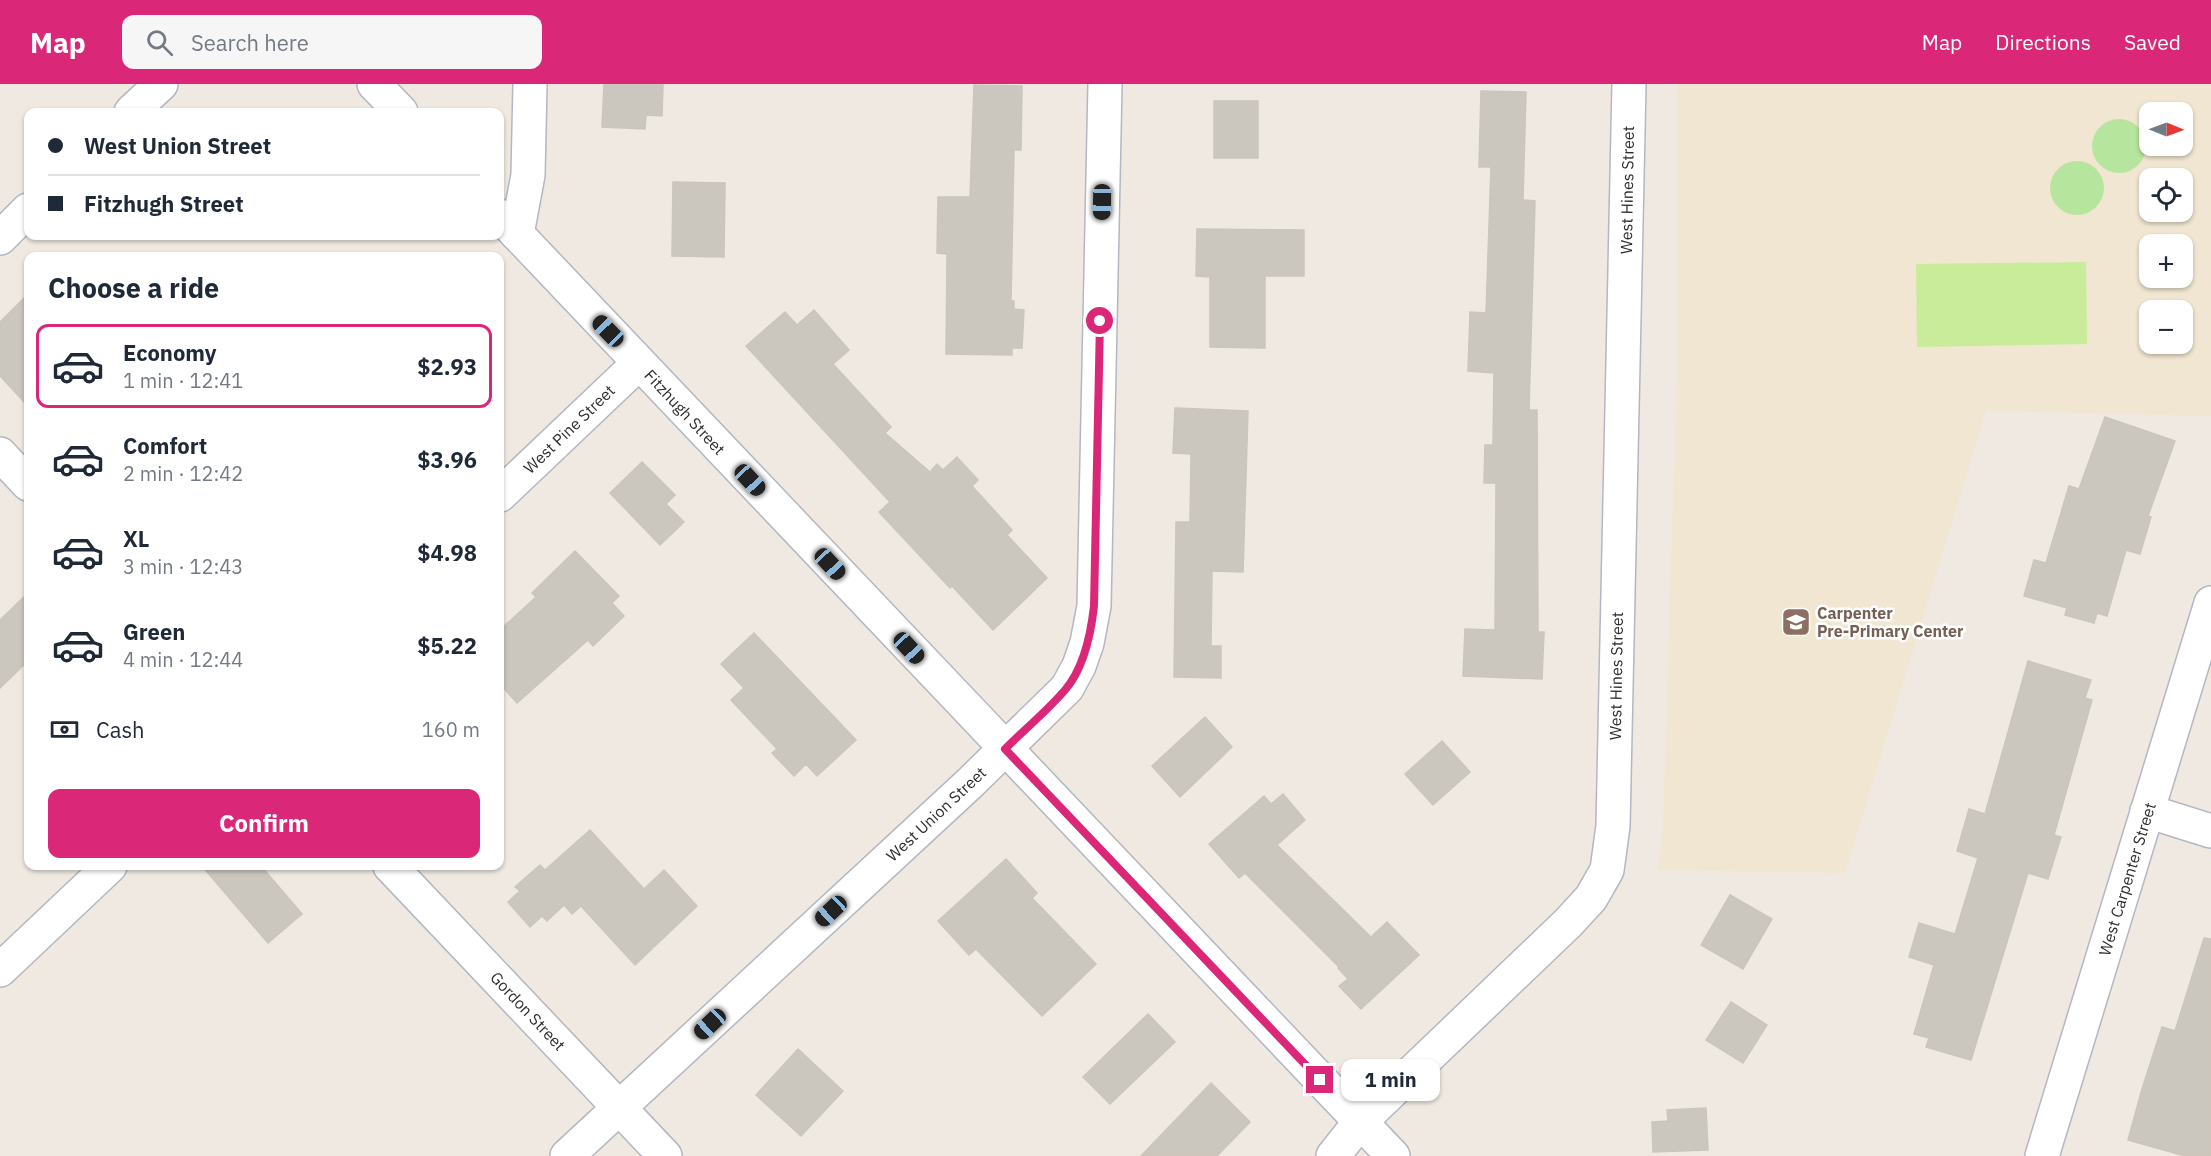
<!DOCTYPE html>
<meta charset="utf-8">
<style>
body{margin:0;font-family:"IBM Plex Sans",sans-serif;background:#f6f6f7;color:#1f2937;height:100vh;display:flex;flex-direction:column;font-size:22px;white-space:nowrap}
*{box-sizing:border-box;margin:0}
p{font-size:20px;color:#747a83}
.icon{flex:none;width:33px;height:33px;fill:none;stroke:currentColor;stroke-width:2;stroke-linecap:round;stroke-linejoin:round}
.map{position:relative;flex:1;overflow:hidden}
.panel{position:absolute;left:24px;top:168px;width:480px;height:618px;display:flex;flex-direction:column;background:#fff;border-radius:12px;box-shadow:0 2px 4px #0004}
.panel>*{flex:none}
.guide{position:absolute;left:24px;top:24px;width:480px;height:132px;border-radius:12px;box-shadow:0 2px 4px #0004;display:grid;align-content:center;height:132px;padding:0 24px;background:#fff}
.needle{width:39px;rotate:91deg}
.buttons{position:absolute;left:2139px;top:18px;display:grid;gap:12px}
.buttons a{display:grid;place-items:center;width:54px;height:54px;border-radius:12px;background:#fff;box-shadow:0 2px 4px #0004;font-size:30px}
.end{position:absolute;width:27px;height:27px;margin:-14px;border:8px solid #db2777;background:#fff;box-shadow:0 0 0 3px #fff}
.from{border-radius:50%}
.bubble{position:absolute;height:42px;border-radius:12px;background:#fff;box-shadow:0 2px 4px #0004;font-size:20px;font-weight:800;line-height:42px;text-align:center}
.car{position:absolute;width:18px;height:36px;margin:-18px -9px;border-radius:8px;box-shadow:0 0 4px 2px #0007;background:linear-gradient(#222 24%,#8ab4d8 0 40%,#222 0 76%,#8ab4d8 0 86%,#222 0)}
.guide b{display:flex;align-items:center;gap:21px;height:57px;font-size:22px}
.guide b+b{border-top:2px solid #e0e1e3}
.guide i{width:15px;height:15px;background:#1f2937}
ul{padding:0;list-style:none}
li{display:flex;align-items:center;gap:18px;height:84px;margin:0 12px 9px;padding:0 12px;border:3px solid transparent;border-radius:12px}
li div{flex:1}
li b{display:block;font-size:22px}
li em{font-style:normal;font-weight:800}
li.current{border-color:#db2777}
li>.icon{width:54px;height:54px;stroke-width:1.5}
h2{padding:0 24px;font-size:27px;line-height:72px}
.pay{display:flex;align-items:center;gap:15px;height:66px;padding:0 24px;font-size:22px}
.pay p{margin-inline-start:auto}
.primary-button{display:flex;gap:12px;margin-top:auto;padding:12px 24px}
.primary-button a{flex:1;height:69px;border-radius:12px;background:#db2777;color:#fff;font-size:24px;font-weight:800;line-height:69px;text-align:center}
header{display:flex;align-items:center;gap:36px;box-sizing:border-box;height:84px;padding:0 30px;background:#db2777;color:#fff}
header strong{font-size:28px}
nav{display:flex;gap:33px;margin-inline-start:auto;font-size:21px}
.search{width:420px;height:54px;background:#f6f6f7;display:flex;align-items:center;gap:15px;box-sizing:border-box;padding:0 21px;border-radius:12px;color:#747a83;font-size:22px}
.map>svg:first-child{display:block}
.education{fill:#f0e6d1;fill-rule:evenodd}
.green{fill:#b6e59e}
.pitch{fill:#c9ec9a}
.building{fill:#cbc7bf;stroke:#cbc5ba;stroke-width:1.5}
.lines{fill:none;stroke-linecap:round;stroke-linejoin:round}
.minor-casing{stroke:#b4b7c1;stroke-width:36}
.minor{stroke:#fff;stroke-width:33}
.route{stroke:#db2777;stroke-width:8}
.labels{text-anchor:middle;stroke-width:5;stroke-linejoin:round;paint-order:stroke}
.street-label{font-size:16px;fill:#2e2e2e;stroke:#fff}
.education-label{font-size:16px;font-weight:bold;fill:#785e54;stroke:#fff;text-anchor:start}
</style>
<header>
<strong>Map</strong>
<div class="search"><svg class="icon" aria-label="search" viewBox="0 0 24 24"><circle cx="10" cy="10" r="6"/><path d="M15 15l6 6"/></svg>Search here</div>
<nav><a>Map</a><a>Directions</a><a>Saved</a></nav>
</header>
<div class="map">
<svg width="2211" height="1072" viewBox="0 0 2211 1072">
<rect width="100%" height="100%" fill="#efe9e1"/>
<!-- education -->
<path class="education" d="M 1678,0 L 2211,0 L 2211,332 L 1986,327 L 1845,789 L 1658,786 L 1663,744 L 1678,257 ZM 2150,28 L 2182,28 L 2182,62 L 2150,62 ZM 2150,94 L 2182,94 L 2182,128 L 2150,128 ZM 2150,160 L 2182,160 L 2182,194 L 2150,194 ZM 2150,226 L 2182,226 L 2182,260 L 2150,260 Z"/>
<!-- green -->
<g class="green">
<circle cx="2119" cy="62" r="27"/>
<circle cx="2077" cy="104" r="27"/>
</g>
<!-- pitch -->
<path class="pitch" d="M 2086,178 L 2087,260 L 1917,263 L 1916,180 Z"/>
<!-- building -->
<g class="building">
<path d="M 604,0 L 663,0 L 662,32 L 646,31 L 645,45 L 602,43 Z"/>
<path d="M 974,1 L 1022,2 L 1021,66 L 1014,66 L 1011,217 L 1014,217 L 1014,225 L 1024,226 L 1022,264 L 1012,264 L 1012,271 L 946,270 L 947,170 L 937,169 L 938,113 L 970,113 Z"/>
<path d="M 1481,7 L 1526,8 L 1523,116 L 1535,117 L 1529,326 L 1537,326 L 1538,548 L 1544,548 L 1542,595 L 1463,592 L 1465,545 L 1495,546 L 1496,399 L 1484,399 L 1485,361 L 1493,361 L 1494,289 L 1468,287 L 1470,228 L 1486,229 L 1491,83 L 1479,83 Z"/>
<rect x="1214" y="17" width="44" height="57"/>
<path d="M 673,98 L 725,99 L 724,173 L 672,172 Z"/>
<path d="M 1197,145 L 1304,146 L 1304,192 L 1265,192 L 1265,264 L 1210,263 L 1210,193 L 1196,192 Z"/>
<path d="M 28,210 L 28,322 L 0,292 L 0,238 Z"/>
<path d="M 814,226 L 849,266 L 833,280 L 891,343 L 885,349 L 930,388 L 937,380 L 943,386 L 957,373 L 978,396 L 972,402 L 1012,446 L 1007,451 L 1047,494 L 993,546 L 952,502 L 950,504 L 879,428 L 890,418 L 746,262 L 785,228 L 797,241 Z"/>
<path d="M 1175,324 L 1248,327 L 1243,488 L 1212,487 L 1211,562 L 1221,562 L 1221,594 L 1174,593 L 1176,438 L 1190,438 L 1191,370 L 1173,369 Z"/>
<path d="M 2105,333 L 2175,357 L 2148,432 L 2151,433 L 2140,470 L 2126,466 L 2107,532 L 2097,529 L 2094,539 L 2065,531 L 2067,524 L 2024,512 L 2034,476 L 2046,479 L 2069,402 L 2079,405 Z"/>
<path d="M 642,378 L 675,411 L 666,420 L 684,438 L 660,461 L 610,409 Z"/>
<path d="M 575,467 L 619,512 L 612,519 L 624,532 L 593,562 L 588,556 L 517,619 L 500,600 L 500,546 L 536,513 L 532,509 Z"/>
<path d="M 28,509 L 28,577 L 0,604 L 0,536 Z"/>
<path d="M 754,549 L 856,656 L 817,692 L 806,680 L 794,692 L 772,669 L 777,665 L 731,616 L 744,604 L 721,580 Z"/>
<path d="M 2028,577 L 2091,596 L 2085,614 L 2092,616 L 2054,751 L 2061,753 L 2048,795 L 2028,789 L 1971,976 L 1926,963 L 1929,954 L 1914,950 L 1934,881 L 1909,873 L 1919,839 L 1955,850 L 1978,774 L 1957,767 L 1969,725 L 1985,730 Z"/>
<path d="M 1205,633 L 1232,663 L 1180,713 L 1152,682 Z"/>
<path d="M 1442,657 L 1470,688 L 1433,721 L 1405,690 Z"/>
<path d="M 1283,710 L 1305,736 L 1277,761 L 1371,853 L 1387,838 L 1419,871 L 1361,925 L 1339,902 L 1348,895 L 1338,884 L 1339,883 L 1245,789 L 1239,794 L 1209,760 L 1264,712 L 1271,720 Z"/>
<path d="M 590,746 L 644,805 L 664,786 L 697,822 L 635,881 L 581,822 L 572,830 L 564,821 L 547,837 L 542,832 L 530,843 L 508,818 L 520,807 L 515,803 L 540,781 L 545,786 Z"/>
<path d="M 1006,775 L 1037,809 L 1032,814 L 1096,880 L 1042,932 L 976,865 L 969,871 L 938,837 Z"/>
<path d="M 202,782 L 261,782 L 302,830 L 268,859 Z"/>
<path d="M 1730,811 L 1772,835 L 1743,885 L 1701,861 Z"/>
<path d="M 2204,854 L 2211,855 L 2211,1072 L 2185,1072 L 2128,1056 L 2142,1005 L 2162,943 L 2175,947 Z"/>
<path d="M 1731,918 L 1767,941 L 1743,979 L 1706,956 Z"/>
<path d="M 1148,930 L 1175,958 L 1110,1020 L 1083,993 Z"/>
<path d="M 798,965 L 843,1007 L 801,1052 L 756,1011 Z"/>
<path d="M 1211,999 L 1250,1038 L 1217,1072 L 1141,1072 Z"/>
<path d="M 1706,1024 L 1708,1066 L 1653,1068 L 1652,1038 L 1668,1037 L 1667,1026 Z"/>
</g>
<g class="lines">
<!-- minor casing -->
<g class="minor-casing">
<g id="minor">
<path d="M 374,0 L 401,28"/>
<path d="M 131,28 L 161,0"/>
<path d="M 500,132 L 1393,1072"/>
<path d="M 517,150 L 528,91 L 530,0"/>
<path d="M 0,154 L 28,126"/>
<path d="M 0,370 L 28,400"/>
<path d="M 500,411 L 639,279"/>
<path d="M 2147,727 L 2211,747"/>
<path d="M 390,782 L 665,1072"/>
<path d="M 0,886 L 110,782"/>
<path d="M 567,1072 L 970,699 L 1067,604 L 1079,582 L 1087,559 L 1094,522 L 1105,0"/>
<path d="M 1333,1072 L 1360,1038 L 1568,839 L 1591,814 L 1607,786 L 1613,742 L 1629,0"/>
<path d="M 2042,1072 L 2211,519"/>
</g>
</g>
<!-- minor -->
<use href="#minor" class="minor"/>
</g>
<g class="lines">
<!-- route -->
<path class="route" d="M 1100,237 L 1094,522 C 1091,549 1084,584 1065,606 C 1047,627 1025,645 1005,665 L 1320,996"/>
</g>
<!-- icons -->
<defs>
<g id="school-square" transform="scale(1.5)"><rect x="-9" y="-9" width="18" height="18" rx="4" fill="#8d6e63" stroke="#fff"/><path d="M0-5L7-2L0 1L-7-2ZM-4 1L0 2.5L4 1V4Q0 6-4 4Z" fill="#fff"/></g>
</defs>
<g fill-rule="evenodd">
<use href="#school-square" x="1796" y="538"/>
</g>
<g class="labels">
<!-- street labels -->
<g class="street-label">
<text transform="translate(1627 106) rotate(-89)" y="6">West Hines Street</text>
<text transform="translate(685 328) rotate(47)" y="6">Fitzhugh Street</text>
<text transform="translate(569 345) rotate(-44)" y="6">West Pine Street</text>
<text transform="translate(1616 592) rotate(-89)" y="6">West Hines Street</text>
<text transform="translate(936 730) rotate(-43)" y="6">West Union Street</text>
<text transform="translate(2127 795) rotate(-73)" y="6">West Carpenter Street</text>
<text transform="translate(528 927) rotate(47)" y="6">Gordon Street</text>
</g>
<!-- education labels -->
<g class="education-label">
<text x="1817" y="535">Carpenter<tspan x="1817" dy="18">Pre-Primary Center</tspan></text>
</g>
</g>
</svg>
<div class="buttons">
<a><svg class="needle" viewBox="-14 -14 28 28"><path d="M0-13l5 13h-10z" fill="#e53935"/><path d="M0 13l5-13h-10z" fill="#747a83"/></svg></a>
<a><svg class="icon" aria-label="locate" viewBox="0 0 24 24"><circle cx="12" cy="12" r="6"/><path d="M12 2v4M12 18v4M2 12h4M18 12h4"/></svg></a>
<a>+</a>
<a>−</a>
</div>
<i class="end from" style="left:1100px;top:237px"></i>
<i class="end" style="left:1320px;top:996px"></i>
<div class="bubble" style="left:1341px;top:975px;width:99px">1 min</div>
<i class="car" style="left:1102px;top:118px;rotate:181deg"></i>
<i class="car" style="left:608px;top:247px;rotate:316deg"></i>
<i class="car" style="left:750px;top:396px;rotate:137deg"></i>
<i class="car" style="left:830px;top:480px;rotate:137deg"></i>
<i class="car" style="left:909px;top:564px;rotate:137deg"></i>
<i class="car" style="left:831px;top:827px;rotate:227deg"></i>
<i class="car" style="left:710px;top:940px;rotate:227deg"></i>
<div class="guide">
<b><i class="from"></i>West Union Street</b>
<b><i></i>Fitzhugh Street</b>
</div>
<section class="panel">
<h2>Choose a ride</h2>
<ul>
<li class="current"><svg class="icon" aria-label="car" viewBox="0 0 24 24"><path d="M5 17H2v-5l4-1 3-4h7l3 4 3 1v5h-3M9 17h6M6 11h13"/><circle cx="7" cy="17" r="2"/><circle cx="17" cy="17" r="2"/></svg><div><b>Economy</b><p>1 min · 12:41</p></div><em>$2.93</em></li>
<li><svg class="icon" aria-label="car" viewBox="0 0 24 24"><path d="M5 17H2v-5l4-1 3-4h7l3 4 3 1v5h-3M9 17h6M6 11h13"/><circle cx="7" cy="17" r="2"/><circle cx="17" cy="17" r="2"/></svg><div><b>Comfort</b><p>2 min · 12:42</p></div><em>$3.96</em></li>
<li><svg class="icon" aria-label="car" viewBox="0 0 24 24"><path d="M5 17H2v-5l4-1 3-4h7l3 4 3 1v5h-3M9 17h6M6 11h13"/><circle cx="7" cy="17" r="2"/><circle cx="17" cy="17" r="2"/></svg><div><b>XL</b><p>3 min · 12:43</p></div><em>$4.98</em></li>
<li><svg class="icon" aria-label="car" viewBox="0 0 24 24"><path d="M5 17H2v-5l4-1 3-4h7l3 4 3 1v5h-3M9 17h6M6 11h13"/><circle cx="7" cy="17" r="2"/><circle cx="17" cy="17" r="2"/></svg><div><b>Green</b><p>4 min · 12:44</p></div><em>$5.22</em></li>
</ul>
<div class="pay"><svg class="icon" aria-label="cash" viewBox="0 0 24 24"><path d="M3 7h18v10H3z"/><circle cx="12" cy="12" r="2"/></svg>Cash<p>160 m</p></div>
<div class="primary-button"><a>Confirm</a></div>
</section>
</div>
